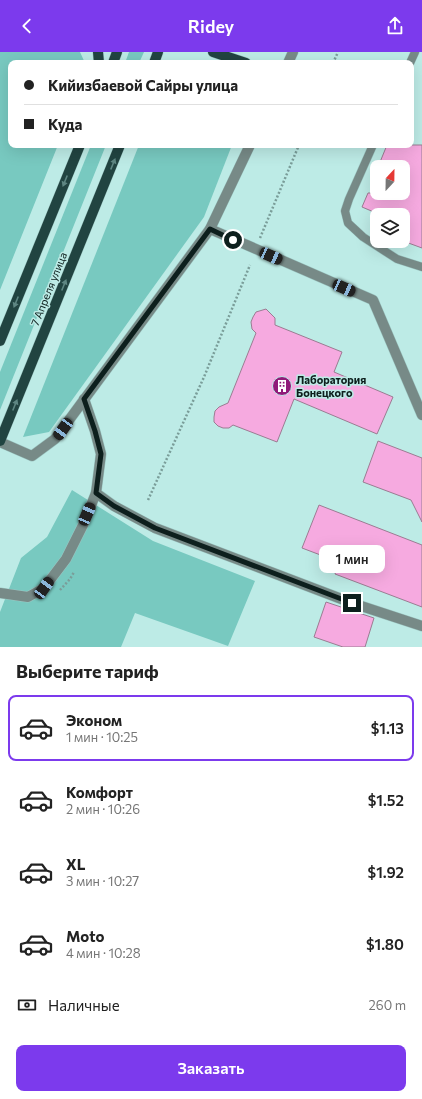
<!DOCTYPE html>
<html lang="ru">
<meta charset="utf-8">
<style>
body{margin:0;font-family:Commissioner,sans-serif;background:#f2f2f2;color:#222;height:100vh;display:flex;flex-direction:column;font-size:15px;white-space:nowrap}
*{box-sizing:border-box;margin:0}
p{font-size:13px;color:#767676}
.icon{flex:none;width:22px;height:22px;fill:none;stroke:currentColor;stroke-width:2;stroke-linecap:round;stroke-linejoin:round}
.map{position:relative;height:595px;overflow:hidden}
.side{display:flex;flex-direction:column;background:#fff;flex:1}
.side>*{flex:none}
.banner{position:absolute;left:8px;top:8px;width:406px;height:88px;border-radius:8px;box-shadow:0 4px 16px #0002;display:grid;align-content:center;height:88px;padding:0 16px;background:#fff}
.needle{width:26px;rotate:22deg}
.buttons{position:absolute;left:370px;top:108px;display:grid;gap:8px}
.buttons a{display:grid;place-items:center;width:40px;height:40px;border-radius:8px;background:#fff;box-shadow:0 4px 16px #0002;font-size:20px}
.end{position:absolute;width:18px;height:18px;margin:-9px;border:5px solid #0d1f1d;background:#fff;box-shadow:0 0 0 2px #fff}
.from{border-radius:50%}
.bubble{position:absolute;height:28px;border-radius:8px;background:#fff;box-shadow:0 4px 16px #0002;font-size:13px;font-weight:600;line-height:28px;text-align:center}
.car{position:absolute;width:12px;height:24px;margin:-12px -6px;border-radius:5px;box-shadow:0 0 3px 1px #0007;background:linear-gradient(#222 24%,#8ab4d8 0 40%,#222 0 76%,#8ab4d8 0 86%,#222 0)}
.banner b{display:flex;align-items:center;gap:14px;height:38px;font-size:15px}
.banner b+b{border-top:1px solid #e0e0e0}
.banner i{width:10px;height:10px;background:#222}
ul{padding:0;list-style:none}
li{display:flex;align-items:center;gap:12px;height:66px;margin:0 8px 6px;padding:0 8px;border:2px solid transparent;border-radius:8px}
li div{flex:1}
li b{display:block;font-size:15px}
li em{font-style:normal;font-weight:600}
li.selected{border-color:#7c3aed}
li>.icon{width:36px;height:36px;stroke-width:1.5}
h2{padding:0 16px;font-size:18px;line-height:48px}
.pay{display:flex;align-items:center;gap:10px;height:44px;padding:0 16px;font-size:15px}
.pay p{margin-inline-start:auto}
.action{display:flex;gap:8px;margin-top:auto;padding:8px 16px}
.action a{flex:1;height:46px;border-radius:8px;background:#7c3aed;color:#fff;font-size:16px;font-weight:600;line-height:46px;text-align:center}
header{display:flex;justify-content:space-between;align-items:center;height:52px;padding:0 16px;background:#7c3aed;color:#fff;font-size:18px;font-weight:600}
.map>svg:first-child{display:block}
.green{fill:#78c9c0}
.building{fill:#f6aae0;stroke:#9b7c92}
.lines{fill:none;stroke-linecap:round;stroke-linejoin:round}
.lane-casing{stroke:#9dc6c2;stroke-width:9}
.street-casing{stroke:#9dc6c2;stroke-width:11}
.primary-casing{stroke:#9dc6c2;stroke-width:11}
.path{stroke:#7a9d99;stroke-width:2.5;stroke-dasharray:2 2;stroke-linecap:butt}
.lane{stroke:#778a87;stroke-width:8}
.street{stroke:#778a87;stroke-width:10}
.primary{stroke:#214441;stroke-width:10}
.oneway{fill:#5f8783}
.route{stroke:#0d1f1d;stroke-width:5}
.labels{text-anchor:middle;stroke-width:3;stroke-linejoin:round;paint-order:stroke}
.street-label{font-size:11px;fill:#0d1f1d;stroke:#bdebe6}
.poi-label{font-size:11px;font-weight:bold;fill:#0d1f1d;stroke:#bdebe6;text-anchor:start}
</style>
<header><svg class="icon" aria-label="back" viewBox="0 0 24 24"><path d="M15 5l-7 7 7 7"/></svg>Ridey<svg class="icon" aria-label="share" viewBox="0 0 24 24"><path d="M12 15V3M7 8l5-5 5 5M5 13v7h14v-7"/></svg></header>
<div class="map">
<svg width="422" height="595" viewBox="0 0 422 595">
<rect width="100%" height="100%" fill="#bdebe6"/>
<!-- green -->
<g class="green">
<path d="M 0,0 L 80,0 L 85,11 L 11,11 L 11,93 L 58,93 L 0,238 Z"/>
<path d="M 129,0 L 144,0 L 139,11 L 125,11 Z"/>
<path d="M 91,93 L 106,93 L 0,358 L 0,320 Z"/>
<path d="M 139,93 L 232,93 L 204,165 L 49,380 L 23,385 Z"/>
<path d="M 72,438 L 153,489 L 255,529 L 228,594 L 135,561 L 121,595 L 0,595 L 0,560 L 21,506 L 47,485 Z"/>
</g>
<!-- building -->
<g class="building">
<path d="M 387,93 L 422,93 L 422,196 L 403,189 L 403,163 L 381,163 L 362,155 L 368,141 L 403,141 L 403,115 L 378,115 Z"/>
<path d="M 266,257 L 275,266 L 275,273 L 342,300 L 334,320 L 393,345 L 377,382 L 294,347 L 277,390 L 233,373 L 229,376 L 223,376 L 218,374 L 214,370 L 214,365 L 215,359 L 219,355 L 228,351 L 256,281 L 252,277 L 251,270 L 253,265 L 256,260 Z"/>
<path d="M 378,389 L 422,406 L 422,470 L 411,448 L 363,430 Z"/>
<path d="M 319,453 L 422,493 L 422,555 L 335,522 L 339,510 L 302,496 Z"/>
<path d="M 326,550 L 374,566 L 365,595 L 343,595 L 314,585 Z"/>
</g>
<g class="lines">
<!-- lane casing -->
<g class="lane-casing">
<g id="lane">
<path d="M 410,11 L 415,0"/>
<path d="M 373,93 L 349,147 L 345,159 L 348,171 L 363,185 L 397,207 L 422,215"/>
</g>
</g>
<!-- street casing -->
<g class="street-casing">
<g id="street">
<path d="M 288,11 L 293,0"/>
<path d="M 210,177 L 373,248 L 422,363"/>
<path d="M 84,347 L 95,379 L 101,402 L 96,441 L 114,454 L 155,476 L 352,551 L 422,574"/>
<path d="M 0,390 L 32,404 L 55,387 L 210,177 L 250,93"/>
<path d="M 0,541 L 28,545 L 44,536 L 66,507 L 83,473 L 96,441"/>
</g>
</g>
<!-- primary casing -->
<g class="primary-casing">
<g id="primary">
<path d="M 98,0 L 99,11"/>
<path d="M 213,0 L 246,11"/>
<path d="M 113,11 L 117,0"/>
<path d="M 154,11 L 158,0"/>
<path d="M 0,289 L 80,93"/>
<path d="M 0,389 L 120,93"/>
</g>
</g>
<!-- path -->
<g class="path">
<path d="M 333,11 L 338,0"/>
<path d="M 260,186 L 299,93"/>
<path d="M 148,448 L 204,325 L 250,213"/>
<path d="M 60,538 L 70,527 L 74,520"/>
</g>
<!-- lane -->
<use href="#lane" class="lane"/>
<!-- street -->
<use href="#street" class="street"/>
<!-- primary -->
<use href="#primary" class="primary"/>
</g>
<!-- one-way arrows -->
<defs><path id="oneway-solid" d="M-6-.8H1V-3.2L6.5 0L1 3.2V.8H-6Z"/></defs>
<g class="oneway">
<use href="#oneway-solid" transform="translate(113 112) rotate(-68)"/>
<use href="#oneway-solid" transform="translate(65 129) rotate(112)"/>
<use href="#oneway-solid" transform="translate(64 233) rotate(-68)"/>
<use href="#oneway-solid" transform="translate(16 250) rotate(112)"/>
<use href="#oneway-solid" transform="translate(15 353) rotate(-68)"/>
</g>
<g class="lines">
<!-- route -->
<path class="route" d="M 233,188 L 210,177 L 84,347 L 95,379 L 101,402 L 96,441 L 114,454 L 155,476 L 352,551"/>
</g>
<!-- icons -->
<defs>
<g id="building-disc" transform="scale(1)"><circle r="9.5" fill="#901a79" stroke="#bdebe6"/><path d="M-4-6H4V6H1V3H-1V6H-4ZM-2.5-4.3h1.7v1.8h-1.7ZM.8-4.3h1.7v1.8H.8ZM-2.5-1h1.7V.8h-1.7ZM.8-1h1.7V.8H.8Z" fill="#fff"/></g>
</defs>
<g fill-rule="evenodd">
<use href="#building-disc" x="282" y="334"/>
</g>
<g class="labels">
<!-- street labels -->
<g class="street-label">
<text transform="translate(49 237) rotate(-68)" y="4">7 Апреля улица</text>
</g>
<!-- poi labels -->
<g class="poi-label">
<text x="296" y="332">Лаборатория<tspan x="296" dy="13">Бонецкого</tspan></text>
</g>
</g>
</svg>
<div class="buttons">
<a><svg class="needle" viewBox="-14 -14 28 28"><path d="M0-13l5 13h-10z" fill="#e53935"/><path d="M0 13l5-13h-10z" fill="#767676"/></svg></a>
<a><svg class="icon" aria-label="layers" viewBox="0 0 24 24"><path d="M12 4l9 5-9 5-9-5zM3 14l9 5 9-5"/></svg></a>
</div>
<i class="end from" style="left:233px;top:188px"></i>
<i class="end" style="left:352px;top:551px"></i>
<div class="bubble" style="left:319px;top:493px;width:66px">1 мин</div>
<i class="car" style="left:271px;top:204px;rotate:114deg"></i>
<i class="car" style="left:344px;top:236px;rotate:114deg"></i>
<i class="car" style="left:63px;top:377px;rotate:216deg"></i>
<i class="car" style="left:87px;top:462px;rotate:23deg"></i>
<i class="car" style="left:44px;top:536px;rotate:36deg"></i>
<div class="banner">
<b><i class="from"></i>Кийизбаевой Сайры улица</b>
<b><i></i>Куда</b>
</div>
</div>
<section class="side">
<h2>Выберите тариф</h2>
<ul>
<li class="selected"><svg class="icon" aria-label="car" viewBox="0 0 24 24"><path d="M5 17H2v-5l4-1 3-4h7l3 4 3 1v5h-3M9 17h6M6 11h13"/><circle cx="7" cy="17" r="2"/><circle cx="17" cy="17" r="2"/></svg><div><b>Эконом</b><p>1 мин · 10:25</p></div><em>$1.13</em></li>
<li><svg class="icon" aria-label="car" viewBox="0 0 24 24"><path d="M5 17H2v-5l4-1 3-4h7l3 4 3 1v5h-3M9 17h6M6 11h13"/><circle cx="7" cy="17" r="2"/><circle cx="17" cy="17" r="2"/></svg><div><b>Комфорт</b><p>2 мин · 10:26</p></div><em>$1.52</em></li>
<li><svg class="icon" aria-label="car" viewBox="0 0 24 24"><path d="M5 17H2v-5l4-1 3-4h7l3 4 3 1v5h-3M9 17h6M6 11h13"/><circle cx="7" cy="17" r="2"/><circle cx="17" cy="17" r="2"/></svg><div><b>XL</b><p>3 мин · 10:27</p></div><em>$1.92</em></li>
<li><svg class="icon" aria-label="car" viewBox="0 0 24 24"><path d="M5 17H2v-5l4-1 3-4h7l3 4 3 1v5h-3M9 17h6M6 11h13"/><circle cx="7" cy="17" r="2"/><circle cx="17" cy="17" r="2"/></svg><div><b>Moto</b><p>4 мин · 10:28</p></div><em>$1.80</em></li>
</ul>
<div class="pay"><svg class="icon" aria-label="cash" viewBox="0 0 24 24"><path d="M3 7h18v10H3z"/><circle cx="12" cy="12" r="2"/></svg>Наличные<p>260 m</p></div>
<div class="action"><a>Заказать</a></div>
</section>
